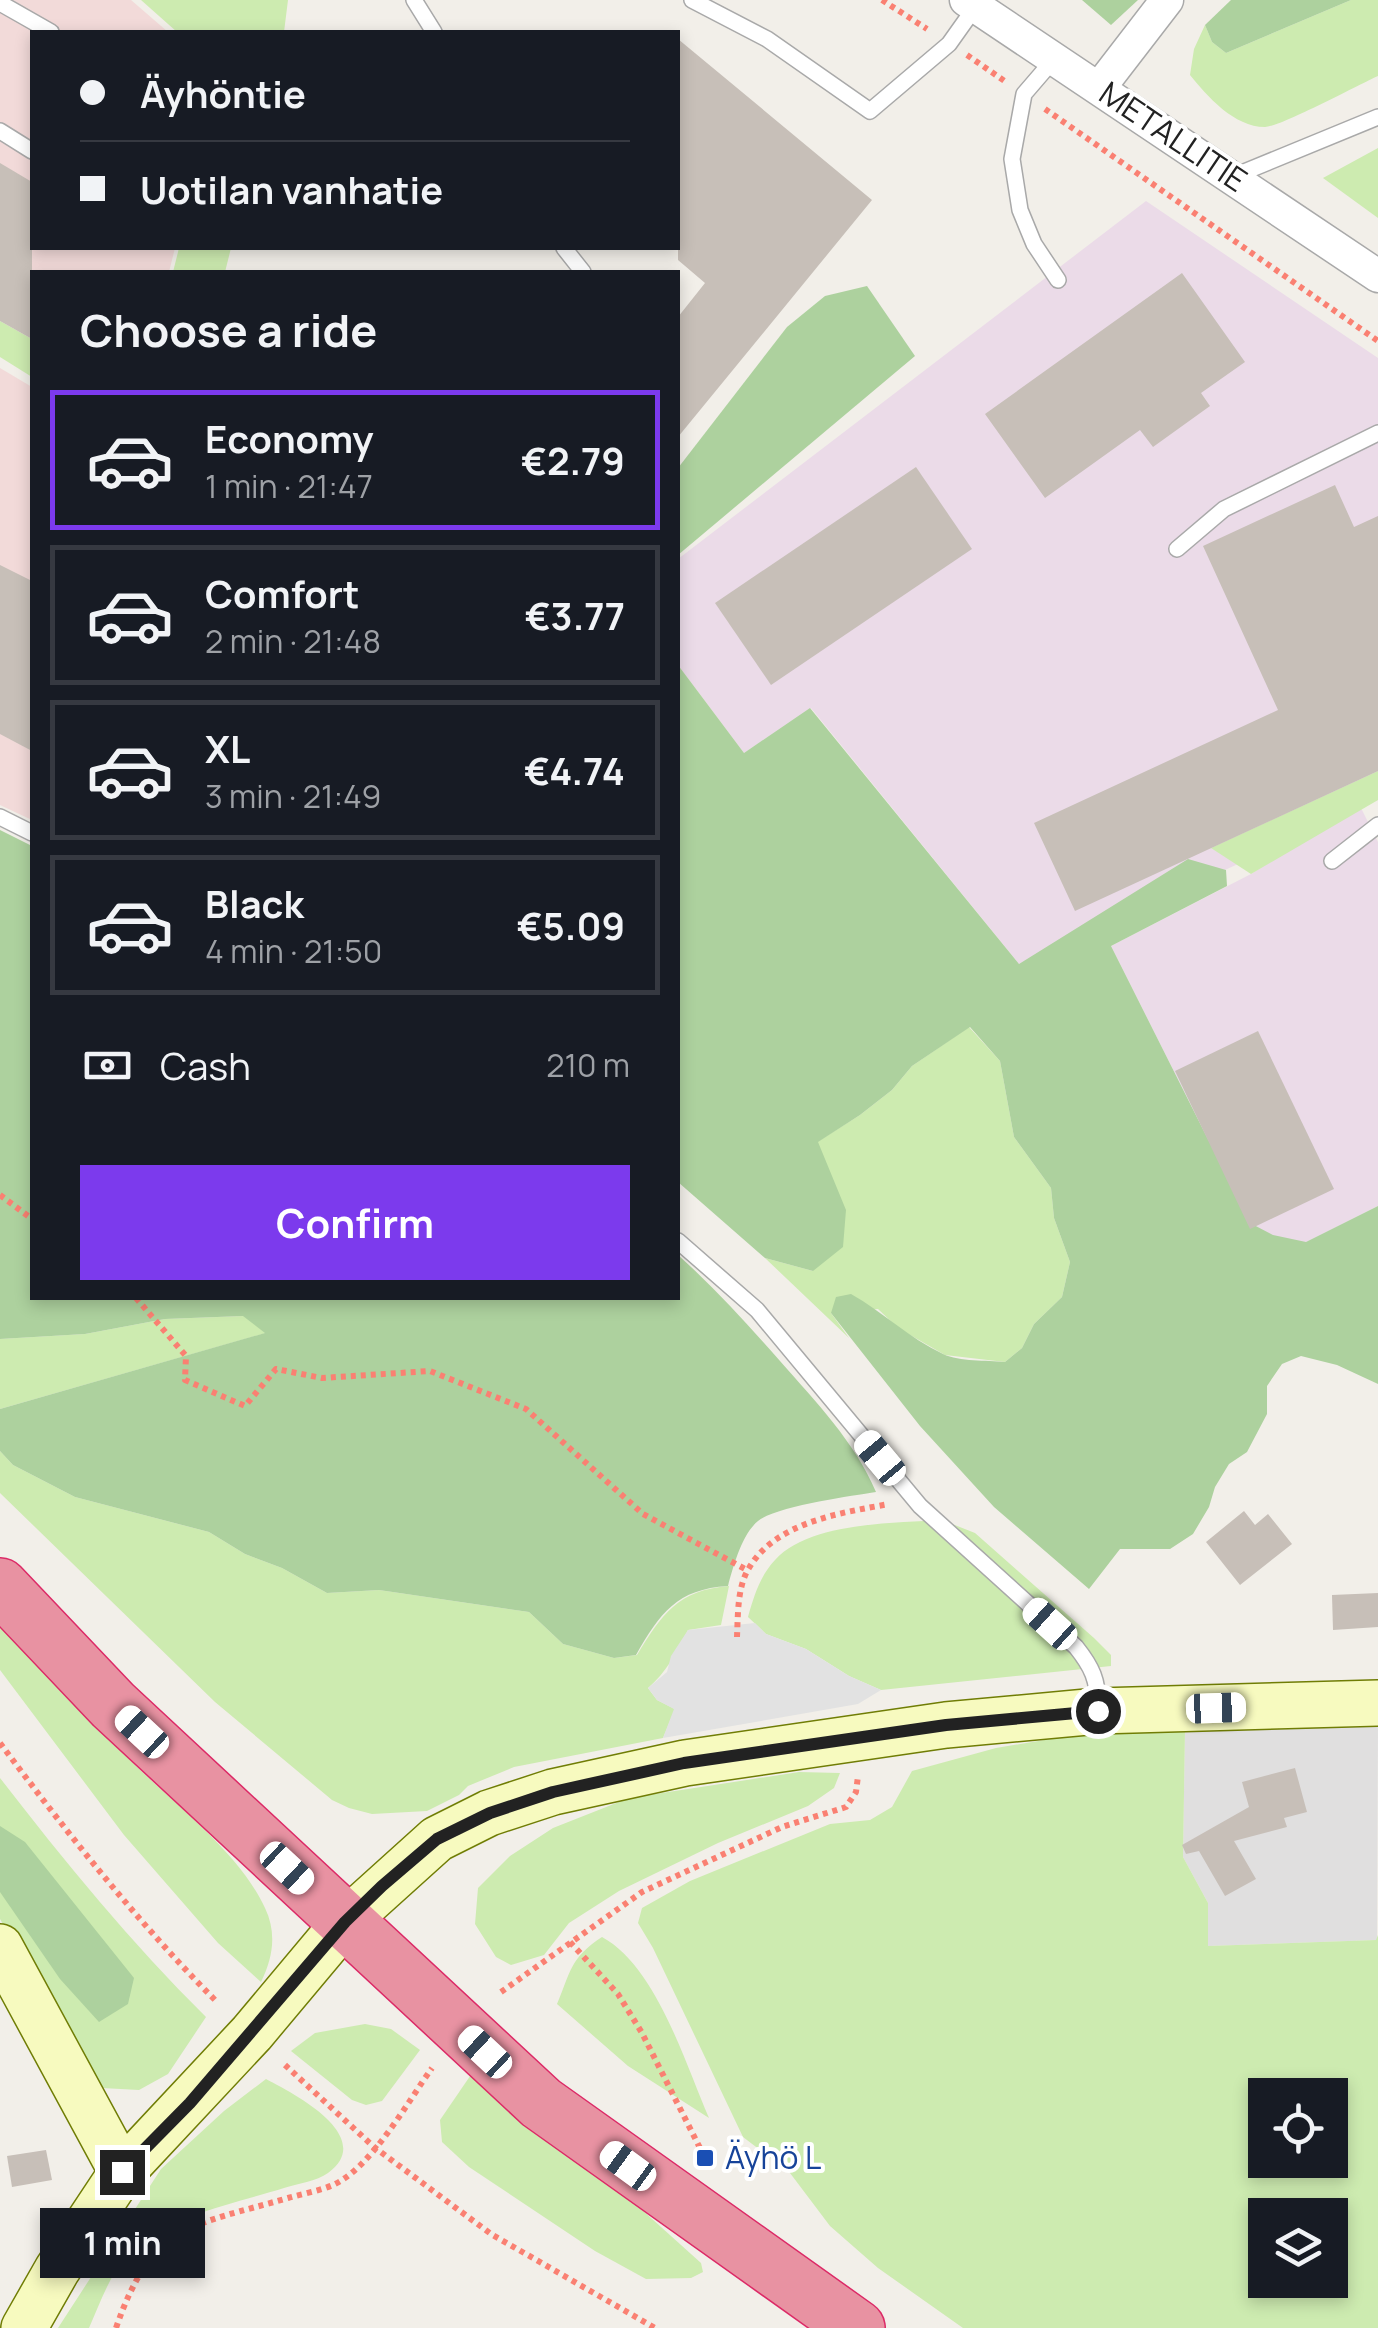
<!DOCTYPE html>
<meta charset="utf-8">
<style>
body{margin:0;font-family:Manrope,sans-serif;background:#20242c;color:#f1f3f6;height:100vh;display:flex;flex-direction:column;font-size:38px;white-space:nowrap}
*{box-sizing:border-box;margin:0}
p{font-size:32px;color:#9ea1a6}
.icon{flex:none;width:55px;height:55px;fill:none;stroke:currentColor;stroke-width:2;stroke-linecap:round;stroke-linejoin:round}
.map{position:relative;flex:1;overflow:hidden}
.panel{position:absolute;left:30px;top:270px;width:650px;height:1030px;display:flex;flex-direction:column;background:#171b24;border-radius:0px;box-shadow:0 5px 15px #0003}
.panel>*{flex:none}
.top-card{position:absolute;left:30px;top:30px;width:650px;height:220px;border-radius:0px;box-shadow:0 5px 15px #0003;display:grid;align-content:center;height:220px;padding:0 50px;background:#171b24}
.fabs{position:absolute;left:1248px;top:2078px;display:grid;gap:20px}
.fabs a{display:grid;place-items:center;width:100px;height:100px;border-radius:0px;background:#171b24;box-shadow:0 5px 15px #0003;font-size:50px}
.end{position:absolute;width:45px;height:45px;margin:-22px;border:12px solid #222;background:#fff;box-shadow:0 0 0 5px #fff}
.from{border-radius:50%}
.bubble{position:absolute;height:70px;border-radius:0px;background:#171b24;box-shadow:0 5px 15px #0003;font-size:32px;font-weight:700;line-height:70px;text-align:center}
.car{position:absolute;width:30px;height:60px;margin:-30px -15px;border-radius:12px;box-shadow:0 0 8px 2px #0007;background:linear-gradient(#fff 24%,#345 0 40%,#fff 0 76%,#345 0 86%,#fff 0)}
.top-card b{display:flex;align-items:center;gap:35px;height:95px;font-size:38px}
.top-card b+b{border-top:2px solid #363941}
.top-card i{width:25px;height:25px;background:#f1f3f6}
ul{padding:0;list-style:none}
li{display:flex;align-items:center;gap:30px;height:140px;margin:0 20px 15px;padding:0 30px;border:5px solid #363941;border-radius:0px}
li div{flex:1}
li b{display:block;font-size:38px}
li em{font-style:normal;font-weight:700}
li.selected{border-color:#7c3aed}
li>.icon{width:90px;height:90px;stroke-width:1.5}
h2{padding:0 50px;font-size:45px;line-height:120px}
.pay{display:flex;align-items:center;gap:25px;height:110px;padding:0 50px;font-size:38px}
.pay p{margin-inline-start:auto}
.primary-button{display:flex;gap:20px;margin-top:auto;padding:20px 50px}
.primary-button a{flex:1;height:115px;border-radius:0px;background:#7c3aed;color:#fff;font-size:40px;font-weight:700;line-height:115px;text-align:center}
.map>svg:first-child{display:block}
.residential{fill:#e0dfdf}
.commercial{fill:#f2dad9}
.industrial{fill:#ebdbe8}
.grass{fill:#cdebb0;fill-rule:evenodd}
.forest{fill:#add19e}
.parking{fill:#e2e2e2}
.building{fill:#c7bfb8}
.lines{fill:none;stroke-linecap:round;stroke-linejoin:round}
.lane-casing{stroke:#a9a9a9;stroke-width:18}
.street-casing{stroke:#a9a9a9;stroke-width:35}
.secondary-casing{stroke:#707d05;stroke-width:48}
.highway-casing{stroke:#dc2a67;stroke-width:58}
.path{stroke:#fa8072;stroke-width:6;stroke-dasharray:5 5;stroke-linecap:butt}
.lane{stroke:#fff;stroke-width:15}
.street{stroke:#fff;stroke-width:32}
.secondary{stroke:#f7fabf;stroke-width:45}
.highway{stroke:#e892a2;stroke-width:55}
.route{stroke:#222;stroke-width:12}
.transit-dot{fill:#1a4fb4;stroke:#fff;stroke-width:4}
.labels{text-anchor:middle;stroke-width:8;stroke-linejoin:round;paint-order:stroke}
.street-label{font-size:32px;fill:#222;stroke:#fff}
.transit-label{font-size:32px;fill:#164399;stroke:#fff;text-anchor:start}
</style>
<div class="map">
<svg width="1378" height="2328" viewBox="0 0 1378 2328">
<rect width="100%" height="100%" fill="#f2efe9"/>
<!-- residential -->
<path class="residential" d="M 1378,1725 L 1377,1940 L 1208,1946 L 1208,1903 L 1183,1857 L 1185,1730 Z"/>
<!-- commercial -->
<g class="commercial">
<path d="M 0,0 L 131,0 L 168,32 L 32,32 L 32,248 L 175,248 L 169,272 L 32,272 L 32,339 L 0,319 Z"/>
<path d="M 0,368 L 32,387 L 32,820 L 0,805 Z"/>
</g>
<!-- industrial -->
<path class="industrial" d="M 1146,201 L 1378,358 L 1378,800 L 1361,808 L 1378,842 L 1378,1206 L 1269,1261 L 1111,946 L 1251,874 L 1350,813 L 1019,964 L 811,708 L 744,753 L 678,665 L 678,559 Z"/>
<!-- grass -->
<g class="grass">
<path d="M 141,0 L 288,0 L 284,32 L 177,32 Z"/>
<path d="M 1351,0 L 1378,0 L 1378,76 C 1358,85 1280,127 1265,127 C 1234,127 1207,96 1190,75 L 1194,49 L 1205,25 L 1212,42 L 1226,53 Z"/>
<path d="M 1378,148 L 1378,218 L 1323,178 Z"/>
<path d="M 179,248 L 231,248 L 225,272 L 173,272 Z"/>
<path d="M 0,321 L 32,339 L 32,377 L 0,357 Z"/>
<path d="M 1378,771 L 1378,800 L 1251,874 L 1211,848 Z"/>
<path d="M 969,1027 L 1000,1061 L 1014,1137 L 1051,1188 L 1054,1218 L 1070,1262 L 1062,1297 L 1034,1324 L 1022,1348 L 1005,1362 L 945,1355 L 898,1328 L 878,1309 L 831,1313 L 849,1338 L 765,1258 L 813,1271 L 824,1162 L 817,1142 L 860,1115 L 892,1090 L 912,1066 Z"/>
<path d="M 244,1316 L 266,1333 L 0,1409 L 0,1339 L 85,1334 L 165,1319 Z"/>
<path d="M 0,1451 L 13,1465 L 75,1497 L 209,1532 L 245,1554 L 282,1568 L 327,1593 L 379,1590 L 529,1612 L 563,1644 L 614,1658 L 637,1655 C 662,1614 678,1590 729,1586 L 721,1625 L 688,1630 C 678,1651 665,1674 648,1688 L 657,1700 L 675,1709 L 663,1738 L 514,1767 L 468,1786 L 459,1795 L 427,1811 L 372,1814 L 349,1808 L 332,1800 L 215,1702 L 0,1493 Z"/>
<path d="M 942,1520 L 975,1533 L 1094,1638 L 1111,1655 L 1111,1666 L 881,1690 L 849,1676 L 806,1649 L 766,1634 L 748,1617 C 754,1596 760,1576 775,1560 C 809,1522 895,1523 942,1520 Z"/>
<path d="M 0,1619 C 43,1668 85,1716 131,1761 C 174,1804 240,1853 265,1908 C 277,1933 273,1958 261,1982 L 218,1943 L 124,1835 L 0,1670 Z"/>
<path d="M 1185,1730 L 1183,1857 L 1208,1903 L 1208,1946 L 1376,1940 L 1378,1935 L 1378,2328 L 963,2328 L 878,2268 L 830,2226 L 790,2173 L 743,2137 L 653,1948 L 638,1923 L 642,1908 L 690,1881 L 830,1824 L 870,1820 L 892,1807 L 912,1771 L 996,1748 L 1062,1737 ZM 1265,2095 L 1330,2095 L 1330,2160 L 1265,2160 ZM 1265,2215 L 1330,2215 L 1330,2280 L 1265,2280 Z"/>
<path d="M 799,1772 L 840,1773 L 834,1788 L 808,1806 L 718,1843 L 619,1891 L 569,1923 L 544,1955 L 511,1965 L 496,1957 L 475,1924 L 478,1888 L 510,1856 L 553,1828 L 629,1798 Z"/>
<path d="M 0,1778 C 65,1862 131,1943 206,2017 L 168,2074 L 139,2090 L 102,2088 L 78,2058 L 0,1919 Z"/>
<path d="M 602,1937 C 656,1966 685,2063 709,2118 L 628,2066 L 557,2004 C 571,1971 570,1958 602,1937 Z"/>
<path d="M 365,2024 L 391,2029 L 420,2050 L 382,2101 L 366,2105 L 352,2100 L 291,2051 L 315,2033 Z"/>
<path d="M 479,2063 L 701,2263 L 703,2272 L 691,2278 L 646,2279 L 595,2251 L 469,2167 L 442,2142 L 440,2120 Z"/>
<path d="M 266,2079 C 295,2094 377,2137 328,2173 C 317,2181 297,2184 284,2188 C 239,2202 170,2216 134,2248 C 112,2268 101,2301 89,2328 L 58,2328 L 161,2169 L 224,2111 Z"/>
</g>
<!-- forest -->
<g class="forest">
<path d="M 1082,0 L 1138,0 L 1111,25 Z"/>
<path d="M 1231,0 L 1351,0 L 1226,53 L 1212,42 L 1205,25 Z"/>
<path d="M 867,286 L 915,356 L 678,555 L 678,468 L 787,327 L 825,296 Z"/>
<path d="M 678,665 L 744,753 L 810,708 L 1019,964 L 1188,859 L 1226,870 L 1227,886 L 1111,946 L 1250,1223 L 1273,1235 L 1306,1242 L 1378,1206 L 1378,1384 L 1337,1365 L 1301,1356 L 1282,1364 L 1267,1386 L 1267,1414 L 1247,1452 L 1229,1464 L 1215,1487 L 1209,1507 L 1193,1534 L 1170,1549 L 1120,1549 L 1089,1589 L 994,1507 L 920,1426 L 831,1313 L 836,1297 L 851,1294 C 883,1312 909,1338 943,1354 C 960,1362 986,1360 1005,1362 L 1022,1348 L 1034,1324 L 1062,1297 L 1070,1262 L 1054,1218 L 1051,1188 L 1014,1137 L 1000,1061 L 970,1027 L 912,1066 L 892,1090 L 860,1115 L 818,1142 L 846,1210 L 843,1247 L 813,1271 L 765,1258 L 678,1182 Z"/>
<path d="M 0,830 L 32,846 L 32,1298 L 678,1298 L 678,1255 C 715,1288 747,1324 780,1361 C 815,1401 855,1442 876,1492 C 851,1496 777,1506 758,1521 C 742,1534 733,1567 728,1586 C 677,1589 660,1613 636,1655 L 614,1658 L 563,1644 L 529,1612 L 379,1590 L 327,1593 L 282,1568 L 245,1554 L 209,1532 L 75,1497 L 13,1465 L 0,1451 L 0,1409 L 265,1333 L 243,1316 L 165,1319 L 85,1334 L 0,1339 Z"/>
<path d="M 0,1826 L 25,1842 L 134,1978 L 128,2004 L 99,2022 L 60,1979 L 0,1892 Z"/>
</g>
<!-- parking -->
<path class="parking" d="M 755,1623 L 766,1634 L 806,1649 L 849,1676 L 881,1690 L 858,1704 L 663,1738 L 674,1709 L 657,1700 L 648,1688 L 667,1672 L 671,1656 L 688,1630 Z"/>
<!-- building -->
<g class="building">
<path d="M 678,39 L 872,200 L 678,437 L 678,317 L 705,283 L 678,260 Z"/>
<path d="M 0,163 L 32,182 L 32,339 L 0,321 Z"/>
<path d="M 1182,273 L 1245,362 L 1201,393 L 1210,406 L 1153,447 L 1140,430 L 1045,498 L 985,414 Z"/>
<path d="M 916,467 L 972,549 L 771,685 L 715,603 Z"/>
<path d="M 1335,485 L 1354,527 L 1378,516 L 1378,771 L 1075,911 L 1034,823 L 1278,710 L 1203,546 Z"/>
<path d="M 0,565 L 32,581 L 32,751 L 0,734 Z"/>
<path d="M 1258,1031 L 1334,1189 L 1250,1229 L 1175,1071 Z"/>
<path d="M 1244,1511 L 1255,1525 L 1268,1514 L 1292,1544 L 1240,1585 L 1206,1542 Z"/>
<path d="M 1378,1593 L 1378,1627 L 1333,1630 L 1332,1595 Z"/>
<path d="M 1295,1768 L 1307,1812 L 1284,1818 L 1287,1827 L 1234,1841 L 1256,1879 L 1225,1896 L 1199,1851 L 1186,1854 L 1182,1845 L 1249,1807 L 1242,1782 Z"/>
<path d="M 46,2150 L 52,2180 L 12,2187 L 7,2156 Z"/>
</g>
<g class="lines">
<!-- lane casing -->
<g class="lane-casing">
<g id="lane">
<path d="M 414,0 L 434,32"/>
<path d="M 692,0 L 767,39 L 870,111 L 949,44 L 976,6"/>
<path d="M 0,3 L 51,32"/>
<path d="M 1055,58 L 1024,94 L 1012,159 L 1020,210 L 1034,244 L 1058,280"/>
<path d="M 0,131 L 32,151"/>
<path d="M 1232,177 L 1378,117"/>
<path d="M 564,248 L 583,272"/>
<path d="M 1177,549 L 1224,509 L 1378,433"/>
<path d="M 0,817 L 32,833"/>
<path d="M 1332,861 L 1378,825"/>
<path d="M 678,1241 L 757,1310 L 920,1506 L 1076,1647 C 1092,1667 1098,1680 1098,1706"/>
</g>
</g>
<!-- street casing -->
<g class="street-casing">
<g id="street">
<path d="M 966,0 L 1378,276"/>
<path d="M 1100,87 L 1167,0"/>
</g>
</g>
<!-- secondary casing -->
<g class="secondary-casing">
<g id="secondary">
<path d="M 0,1947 L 122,2172"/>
<path d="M 24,2328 L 57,2270 L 122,2172 L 252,2033 L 345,1922 L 437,1839 L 489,1813 L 553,1792 L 685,1763 L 946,1725 L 1098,1711 L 1378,1703"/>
</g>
</g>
<!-- highway casing -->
<g class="highway-casing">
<path id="highway" d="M 0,1586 L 113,1705 L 541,2103 L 857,2328"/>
</g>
<!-- path -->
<g class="path">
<path d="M 882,0 L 927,29"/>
<path d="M 967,55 L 1006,82"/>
<path d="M 1045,109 L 1378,341"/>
<path d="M 0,1195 L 32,1219"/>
<path d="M 136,1298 L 186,1356 L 185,1380 L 245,1406 L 276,1369 L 322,1378 L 430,1371 L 526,1409 L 643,1514 L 747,1570"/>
<path d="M 737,1637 C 738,1616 737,1587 749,1568 C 776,1522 840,1513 889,1504"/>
<path d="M 0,1743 C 68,1834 138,1923 218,2003"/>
<path d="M 570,1942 L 618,1994 L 642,2033 L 705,2158"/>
<path d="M 501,1992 L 642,1892 L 782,1827 L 846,1807 L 856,1792 L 858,1776"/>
<path d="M 285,2065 L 374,2147 L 491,2234 L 655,2328"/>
<path d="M 116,2328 C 152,2223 192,2226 288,2198 C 302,2194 319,2191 333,2185 C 371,2168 407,2103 432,2068"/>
</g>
<!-- lane -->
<use href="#lane" class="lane"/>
<!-- street -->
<use href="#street" class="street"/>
<!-- secondary -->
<use href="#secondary" class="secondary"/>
<!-- highway -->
<use href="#highway" class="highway"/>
</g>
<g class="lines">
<!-- route -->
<path class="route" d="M 122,2172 L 190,2103 L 345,1922 L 382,1886 L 437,1839 L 490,1813 L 553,1792 L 684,1763 L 946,1725 L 1098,1711"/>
</g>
<!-- markers -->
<rect class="transit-dot" x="695" y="2148" width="20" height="20" rx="5"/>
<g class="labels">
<!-- street labels -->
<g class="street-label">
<text transform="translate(1173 137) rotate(34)" y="11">METALLITIE</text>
</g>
<!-- transit labels -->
<g class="transit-label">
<text x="725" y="2169">Äyhö L</text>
</g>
</g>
</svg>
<div class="fabs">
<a><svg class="icon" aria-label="locate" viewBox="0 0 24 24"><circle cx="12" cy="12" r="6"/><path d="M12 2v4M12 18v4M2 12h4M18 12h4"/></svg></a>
<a><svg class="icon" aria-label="layers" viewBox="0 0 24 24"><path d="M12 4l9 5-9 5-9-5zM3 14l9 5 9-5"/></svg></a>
</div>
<i class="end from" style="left:1098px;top:1711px"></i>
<i class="end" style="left:122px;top:2172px"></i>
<div class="bubble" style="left:40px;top:2208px;width:165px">1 min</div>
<i class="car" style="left:880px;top:1458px;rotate:320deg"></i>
<i class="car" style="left:1050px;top:1624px;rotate:312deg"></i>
<i class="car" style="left:1216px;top:1708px;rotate:88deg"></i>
<i class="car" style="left:142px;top:1732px;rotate:313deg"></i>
<i class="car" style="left:287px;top:1868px;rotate:133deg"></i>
<i class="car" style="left:485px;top:2052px;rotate:313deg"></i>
<i class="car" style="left:628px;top:2166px;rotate:306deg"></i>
<div class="top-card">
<b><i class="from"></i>Äyhöntie</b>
<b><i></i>Uotilan vanhatie</b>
</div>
<section class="panel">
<h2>Choose a ride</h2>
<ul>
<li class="selected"><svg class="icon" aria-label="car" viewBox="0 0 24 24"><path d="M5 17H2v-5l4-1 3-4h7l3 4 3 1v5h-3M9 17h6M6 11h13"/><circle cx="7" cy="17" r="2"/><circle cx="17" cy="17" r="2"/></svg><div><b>Economy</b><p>1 min · 21:47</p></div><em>€2.79</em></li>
<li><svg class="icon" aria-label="car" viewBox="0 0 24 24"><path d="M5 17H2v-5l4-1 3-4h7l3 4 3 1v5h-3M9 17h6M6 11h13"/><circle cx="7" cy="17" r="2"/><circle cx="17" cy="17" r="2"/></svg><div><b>Comfort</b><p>2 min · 21:48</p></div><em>€3.77</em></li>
<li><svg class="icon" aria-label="car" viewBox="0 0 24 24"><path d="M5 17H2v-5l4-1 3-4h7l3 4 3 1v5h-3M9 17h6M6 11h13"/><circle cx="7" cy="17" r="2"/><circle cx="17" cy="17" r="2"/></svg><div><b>XL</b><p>3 min · 21:49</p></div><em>€4.74</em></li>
<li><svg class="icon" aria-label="car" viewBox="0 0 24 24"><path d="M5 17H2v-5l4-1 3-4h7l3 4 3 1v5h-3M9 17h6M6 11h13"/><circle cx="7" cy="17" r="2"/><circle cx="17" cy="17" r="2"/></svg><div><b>Black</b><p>4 min · 21:50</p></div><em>€5.09</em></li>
</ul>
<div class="pay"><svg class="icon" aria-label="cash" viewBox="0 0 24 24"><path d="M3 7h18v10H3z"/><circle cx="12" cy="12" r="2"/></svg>Cash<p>210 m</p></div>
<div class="primary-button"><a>Confirm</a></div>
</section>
</div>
